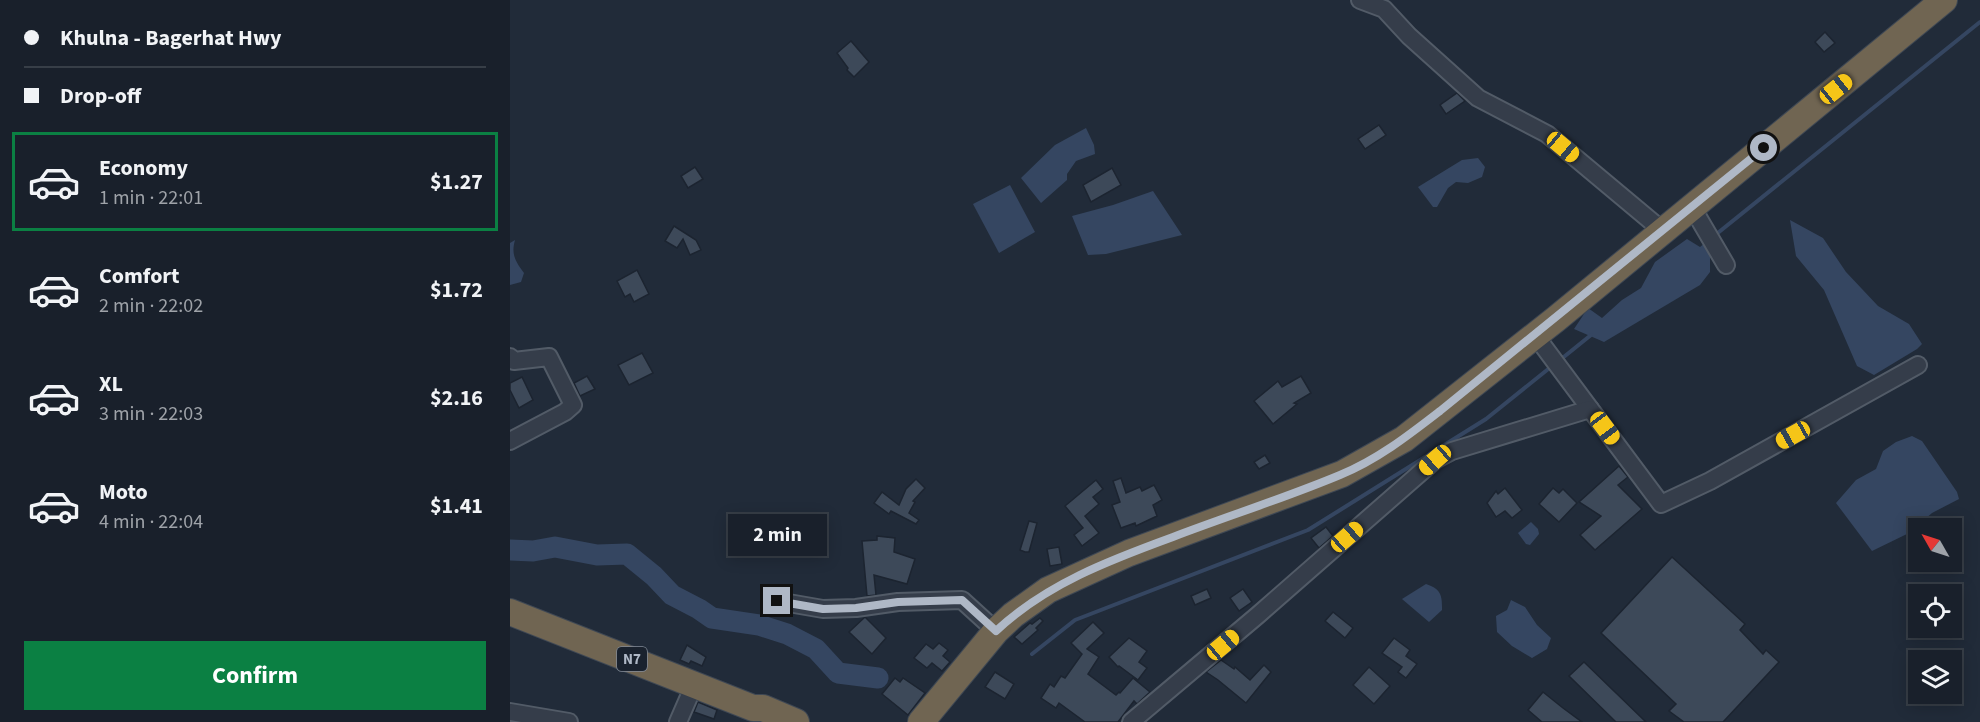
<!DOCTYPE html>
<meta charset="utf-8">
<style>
body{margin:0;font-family:"Source Sans 3",sans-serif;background:#262d37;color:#f1f3f6;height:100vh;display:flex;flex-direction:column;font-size:22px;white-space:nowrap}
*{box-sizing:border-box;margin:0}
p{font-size:20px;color:#9fa3a9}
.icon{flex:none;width:33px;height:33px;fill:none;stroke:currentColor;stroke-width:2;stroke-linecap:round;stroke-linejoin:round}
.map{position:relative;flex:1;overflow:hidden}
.panel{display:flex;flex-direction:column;background:#19202b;width:510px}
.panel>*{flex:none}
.hud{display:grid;align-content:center;height:132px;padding:0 24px;background:#19202b}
.needle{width:39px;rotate:309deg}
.tools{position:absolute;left:1398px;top:518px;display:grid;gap:12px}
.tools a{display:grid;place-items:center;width:54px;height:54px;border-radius:0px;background:#19202b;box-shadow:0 3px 15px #0003,0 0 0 2px #373e47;font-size:30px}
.end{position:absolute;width:27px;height:27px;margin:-14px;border:8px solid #afb8c6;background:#111;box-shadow:0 0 0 3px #111}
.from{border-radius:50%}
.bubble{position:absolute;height:42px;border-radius:0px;background:#19202b;box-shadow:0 3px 15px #0003,0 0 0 2px #373e47;font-size:20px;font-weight:700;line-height:42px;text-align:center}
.car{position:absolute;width:18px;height:36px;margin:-18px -9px;border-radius:8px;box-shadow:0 0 4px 2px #0007;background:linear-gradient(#f5c518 24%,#345 0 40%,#f5c518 0 76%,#345 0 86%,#f5c518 0)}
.hud b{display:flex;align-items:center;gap:21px;height:57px;font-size:22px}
.hud b+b{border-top:2px solid #373e47}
.hud i{width:15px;height:15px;background:#f1f3f6}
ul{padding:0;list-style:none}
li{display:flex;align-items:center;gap:18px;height:99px;margin:0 12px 9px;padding:0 12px;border:3px solid transparent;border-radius:0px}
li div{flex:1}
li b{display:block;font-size:22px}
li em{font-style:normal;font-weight:700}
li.on{border-color:#0b8043}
li>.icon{width:54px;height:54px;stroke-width:1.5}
.primary-button{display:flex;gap:12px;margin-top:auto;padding:12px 24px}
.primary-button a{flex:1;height:69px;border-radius:0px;background:#0b8043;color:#fff;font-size:24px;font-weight:700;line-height:69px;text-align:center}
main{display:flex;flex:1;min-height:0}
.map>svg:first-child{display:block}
.water{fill:#354661}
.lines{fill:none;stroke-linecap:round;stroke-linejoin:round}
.stream{stroke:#354661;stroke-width:4}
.river{stroke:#354661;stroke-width:21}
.building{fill:#3d4959;stroke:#1c2430;stroke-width:1.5}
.minor-casing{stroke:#525b67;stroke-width:20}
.highway-casing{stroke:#3f4854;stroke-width:28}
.minor{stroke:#353d4a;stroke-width:16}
.highway{stroke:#706552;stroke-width:26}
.route{stroke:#afb8c6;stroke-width:8}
.labels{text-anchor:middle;stroke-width:5;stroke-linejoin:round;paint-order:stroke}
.shield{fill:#1a222e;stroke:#828b98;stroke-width:1.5}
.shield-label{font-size:15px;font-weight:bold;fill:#afb8c6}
</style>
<main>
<section class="panel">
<div class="hud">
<b><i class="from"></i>Khulna - Bagerhat Hwy</b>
<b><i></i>Drop-off</b>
</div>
<ul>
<li class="on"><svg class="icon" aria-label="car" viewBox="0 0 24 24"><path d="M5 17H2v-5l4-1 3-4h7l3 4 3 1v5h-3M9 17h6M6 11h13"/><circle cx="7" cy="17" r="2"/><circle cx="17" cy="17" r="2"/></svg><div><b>Economy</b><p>1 min · 22:01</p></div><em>$1.27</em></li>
<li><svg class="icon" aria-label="car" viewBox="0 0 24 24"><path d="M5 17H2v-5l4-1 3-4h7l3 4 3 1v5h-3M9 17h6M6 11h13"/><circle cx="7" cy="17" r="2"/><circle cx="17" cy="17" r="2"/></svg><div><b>Comfort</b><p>2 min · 22:02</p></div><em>$1.72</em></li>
<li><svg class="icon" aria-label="car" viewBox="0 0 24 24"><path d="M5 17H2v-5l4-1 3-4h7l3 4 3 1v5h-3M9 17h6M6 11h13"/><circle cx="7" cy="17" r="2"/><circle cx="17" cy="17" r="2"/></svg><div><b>XL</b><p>3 min · 22:03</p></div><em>$2.16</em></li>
<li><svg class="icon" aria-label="car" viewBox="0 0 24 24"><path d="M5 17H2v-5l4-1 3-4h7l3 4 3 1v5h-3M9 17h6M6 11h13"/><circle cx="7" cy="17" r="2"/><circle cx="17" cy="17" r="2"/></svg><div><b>Moto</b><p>4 min · 22:04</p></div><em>$1.41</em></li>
</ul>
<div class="primary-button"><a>Confirm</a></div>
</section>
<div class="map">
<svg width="1470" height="722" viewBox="0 0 1470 722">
<rect width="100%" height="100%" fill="#212b39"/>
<!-- water -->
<g class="water">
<path d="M 576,128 L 584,145 L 585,154 L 566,161 L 557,174 L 557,180 L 531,203 L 511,178 L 545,145 Z"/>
<path d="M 968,158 L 975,167 L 972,177 L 958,183 L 946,182 L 938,188 L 927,207 L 923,207 L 908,187 L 952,160 Z"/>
<path d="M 500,185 L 525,232 L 489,253 L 463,204 Z"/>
<path d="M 643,191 L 672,235 L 596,254 L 578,255 L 562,216 L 603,205 Z"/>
<path d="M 1280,220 L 1313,238 L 1336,272 L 1368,306 L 1399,324 L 1412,344 L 1407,349 L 1364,375 L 1347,366 L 1314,290 L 1286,256 Z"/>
<path d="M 1177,239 L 1190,247 L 1196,242 L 1200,253 L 1200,272 L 1190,285 L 1094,342 L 1064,329 L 1078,308 L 1092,318 L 1112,300 L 1131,288 L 1145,262 Z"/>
<path d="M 5,240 C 1,254 5,261 14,273 L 11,282 L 0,285 L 0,243 Z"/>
<path d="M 1402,436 L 1412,441 L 1447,492 L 1449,499 L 1422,513 L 1399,533 L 1362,551 L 1326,503 L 1346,480 L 1366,469 L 1373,451 L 1386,442 Z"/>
<path d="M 1021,522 L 1028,529 L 1029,534 L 1020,545 L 1016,544 L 1008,533 Z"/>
<path d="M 916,584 C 931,589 932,595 932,610 L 919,622 L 892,599 Z"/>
<path d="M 1001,600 L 1015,607 L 1027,625 L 1041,638 L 1037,649 L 1022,658 L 1002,646 L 987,632 L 986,616 L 997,610 Z"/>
</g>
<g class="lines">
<!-- stream -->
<g class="stream">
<path d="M 1204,236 L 1470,22"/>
<path d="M 1050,360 L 1081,335"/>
<path d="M 522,654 L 565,620 L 798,530 L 976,419 L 1042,366"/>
</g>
<!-- river -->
<path class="river" d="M 0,550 L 23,551 L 45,547 L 87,555 L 117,554 L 144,576 L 162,595 L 189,609 L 202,618 L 249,625 L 277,634 L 306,649 L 328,673 L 368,678"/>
</g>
<!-- building -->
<g class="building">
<path d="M 1315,32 L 1325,43 L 1314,52 L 1305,42 Z"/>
<path d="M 341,41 L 359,62 L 344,77 L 337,70 L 338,68 L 327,53 Z"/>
<path d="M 947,93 L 955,101 L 936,114 L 930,105 Z"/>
<path d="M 869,125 L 876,135 L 855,149 L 848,139 Z"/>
<path d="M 185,167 L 193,179 L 178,188 L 171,176 Z"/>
<path d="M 602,168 L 611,185 L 581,202 L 573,185 Z"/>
<path d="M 164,226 L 186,240 L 191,250 L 180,255 L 173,239 L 167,248 L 155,241 Z"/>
<path d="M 127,270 L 139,294 L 124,302 L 120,294 L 115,297 L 107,281 Z"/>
<path d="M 132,353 L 143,373 L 119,385 L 108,365 Z"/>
<path d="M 77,376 L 85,389 L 70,396 L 64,383 Z"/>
<path d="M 791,376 L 801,393 L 784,403 L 787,404 L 763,424 L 744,401 L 768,381 L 772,387 Z"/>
<path d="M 12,377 L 23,400 L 9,408 L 0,390 L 0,383 Z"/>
<path d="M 755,455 L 760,463 L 749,469 L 744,462 Z"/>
<path d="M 1109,466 L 1118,477 L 1108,485 L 1132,509 L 1085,550 L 1070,535 L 1091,516 L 1069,502 Z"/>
<path d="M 611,478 L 616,493 L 630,487 L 632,491 L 644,485 L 652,500 L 643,505 L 647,516 L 626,526 L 625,523 L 611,528 L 602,505 L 610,502 L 603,481 Z"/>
<path d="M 406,479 L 415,488 L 403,501 L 405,502 L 399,513 L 409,520 L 406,524 L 381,511 L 379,514 L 364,503 L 372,492 L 389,505 L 396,489 Z"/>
<path d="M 586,480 L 593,489 L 583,497 L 589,504 L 575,516 L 589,533 L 572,546 L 564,535 L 573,528 L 555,506 Z"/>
<path d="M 995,488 L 1012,510 L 1002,518 L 995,511 L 986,517 L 977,503 L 986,491 L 988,494 Z"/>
<path d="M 1043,488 L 1049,493 L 1053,489 L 1067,503 L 1049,522 L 1029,504 Z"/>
<path d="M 519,521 L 527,523 L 519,552 L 515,552 L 510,550 Z"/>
<path d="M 816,527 L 823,536 L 809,548 L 801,538 Z"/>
<path d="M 367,536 L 385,538 L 384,552 L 405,559 L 397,584 L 364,575 L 366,595 L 357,596 L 352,541 L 367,540 Z"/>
<path d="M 549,547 L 552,564 L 540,566 L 537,549 Z"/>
<path d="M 1162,557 L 1235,624 L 1230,630 L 1253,654 L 1256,650 L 1269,662 L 1213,722 L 1174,722 L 1159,711 L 1166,704 L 1091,633 Z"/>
<path d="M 697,589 L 701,598 L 685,605 L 681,596 Z"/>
<path d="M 733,589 L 742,602 L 729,611 L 720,598 Z"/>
<path d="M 823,612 L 843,628 L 835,638 L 815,621 Z"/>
<path d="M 355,617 L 376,638 L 362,654 L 339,632 Z"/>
<path d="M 530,618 L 533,621 L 526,628 L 528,630 L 512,644 L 504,637 L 520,623 L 522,624 Z"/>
<path d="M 583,622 L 594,633 L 577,649 L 589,657 L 578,674 L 606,695 L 609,692 L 610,693 L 623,678 L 640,692 L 627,704 L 624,701 L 608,722 L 575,722 L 549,703 L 546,708 L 531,698 L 540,684 L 544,687 L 551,676 L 555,678 L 572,654 L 561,643 Z"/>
<path d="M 619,638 L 637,651 L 629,662 L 637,668 L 628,680 L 609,666 L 608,667 L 599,657 Z"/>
<path d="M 884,638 L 900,650 L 896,656 L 907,664 L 896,678 L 888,672 L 892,667 L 872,653 Z"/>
<path d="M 429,643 L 438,650 L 433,656 L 440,662 L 432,671 L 422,663 L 417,668 L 404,658 L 416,644 L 423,649 Z"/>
<path d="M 177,645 L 196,657 L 192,666 L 181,661 L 179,664 L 170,660 Z"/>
<path d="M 711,660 L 724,669 L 725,667 L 740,680 L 754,665 L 761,672 L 736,703 L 708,680 L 696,672 Z"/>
<path d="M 1074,662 L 1136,722 L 1106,722 L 1059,676 Z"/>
<path d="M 859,667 L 880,686 L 864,704 L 843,685 Z"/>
<path d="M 485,672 L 504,684 L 495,699 L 475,687 Z"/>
<path d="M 385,678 L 390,682 L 393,678 L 415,693 L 398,715 L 372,694 Z"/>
<path d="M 1033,692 L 1053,708 L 1072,722 L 1032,722 L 1018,710 Z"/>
<path d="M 188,702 L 207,710 L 204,719 L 184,712 Z"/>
</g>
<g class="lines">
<!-- minor casing -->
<g class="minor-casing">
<g id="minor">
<path d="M 850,0 L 874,9 L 899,36 L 968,98 L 1037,134 L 1153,231"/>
<path d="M 1182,207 L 1216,265"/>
<path d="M 1025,335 L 1151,504 L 1200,481 L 1408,365"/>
<path d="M 0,357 L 4,361 L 39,357 L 63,405 L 55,412 L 0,441"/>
<path d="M 267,601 L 313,609 L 346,608 L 388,602 L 452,600 L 486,631"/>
<path d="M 0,712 L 59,722"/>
<path d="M 168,722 L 185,683"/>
<path d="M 621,722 L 748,615 L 925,460 L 942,451 L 1080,409"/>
</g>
</g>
<!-- highway casing -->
<g class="highway-casing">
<g id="highway">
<path d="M 0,612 L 243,708 L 253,708 L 286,722"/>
<path d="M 411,722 L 486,631 L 503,615 L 538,590 L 619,553 L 832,474 L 894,439 L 1046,319 L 1434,0"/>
</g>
</g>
<!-- minor -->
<use href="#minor" class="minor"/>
<!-- highway -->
<use href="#highway" class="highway"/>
</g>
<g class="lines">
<!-- route -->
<path class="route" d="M 267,601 L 313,609 L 346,608 L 388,602 L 452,600 L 486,631 C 536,584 600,560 663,537 C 718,516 775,498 830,475 C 867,460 899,435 930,411 L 1254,148"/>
</g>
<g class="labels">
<!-- shield labels -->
<rect class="shield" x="107" y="647" width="30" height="24" rx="4.5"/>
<g class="shield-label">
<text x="122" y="664">N7</text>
</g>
</g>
</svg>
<div class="tools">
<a><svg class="needle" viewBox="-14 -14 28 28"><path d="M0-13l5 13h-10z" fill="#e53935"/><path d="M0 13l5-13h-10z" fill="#9fa3a9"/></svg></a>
<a><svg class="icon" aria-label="locate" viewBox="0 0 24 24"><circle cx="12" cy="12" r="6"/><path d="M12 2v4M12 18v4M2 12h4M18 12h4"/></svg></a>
<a><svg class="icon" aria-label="layers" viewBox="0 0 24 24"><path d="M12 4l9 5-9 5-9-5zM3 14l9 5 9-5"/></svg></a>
</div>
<i class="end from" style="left:1254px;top:148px"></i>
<i class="end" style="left:267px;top:601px"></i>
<div class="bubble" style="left:218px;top:514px;width:99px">2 min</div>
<i class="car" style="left:1326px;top:89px;rotate:51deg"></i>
<i class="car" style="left:1053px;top:147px;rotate:130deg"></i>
<i class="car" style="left:1095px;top:428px;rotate:143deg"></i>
<i class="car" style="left:1283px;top:435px;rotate:241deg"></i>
<i class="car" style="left:925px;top:460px;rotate:229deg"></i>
<i class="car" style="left:837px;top:537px;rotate:49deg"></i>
<i class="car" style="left:713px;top:645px;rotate:50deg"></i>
</div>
</main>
